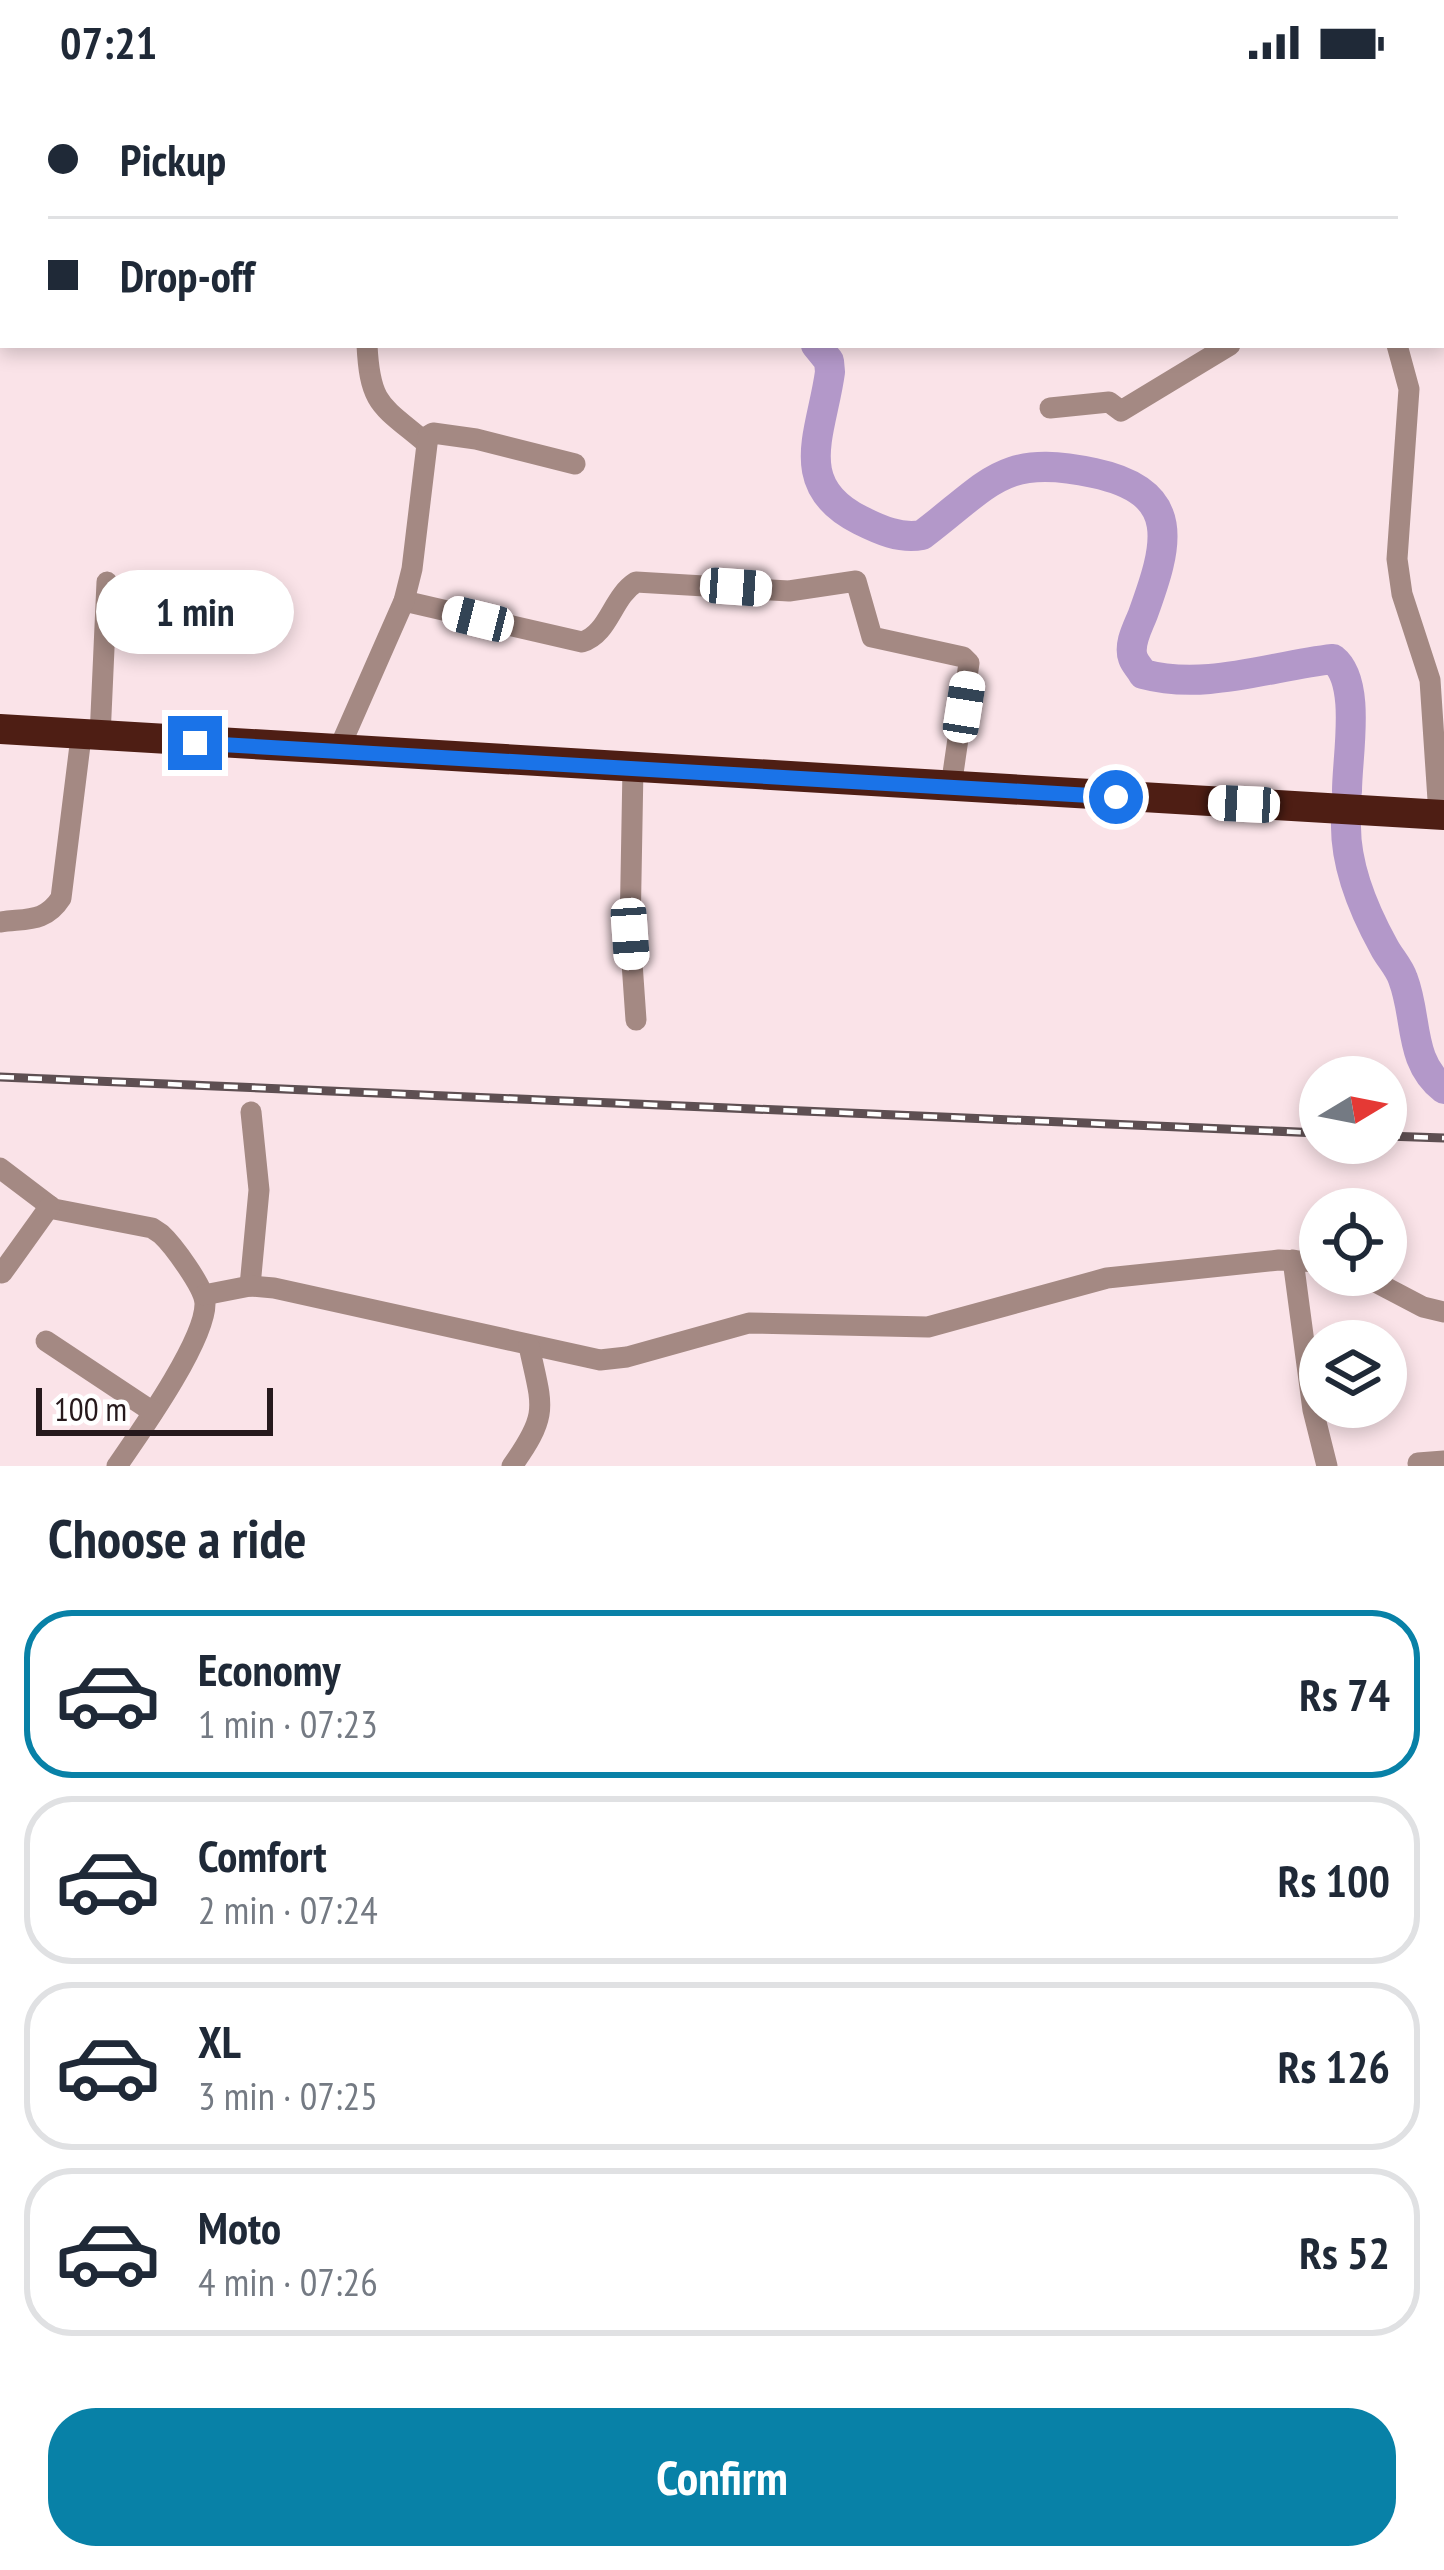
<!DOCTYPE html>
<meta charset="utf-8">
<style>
body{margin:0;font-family:"PT Sans Narrow",sans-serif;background:#f2f2f3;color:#1f2937;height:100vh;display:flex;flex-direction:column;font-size:45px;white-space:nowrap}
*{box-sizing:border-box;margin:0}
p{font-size:39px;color:#747a83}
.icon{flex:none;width:66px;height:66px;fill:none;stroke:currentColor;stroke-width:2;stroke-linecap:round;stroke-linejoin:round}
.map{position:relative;height:1382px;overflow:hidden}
.sheet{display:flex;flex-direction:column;background:#fff;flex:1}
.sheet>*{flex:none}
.hud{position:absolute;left:0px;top:0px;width:1446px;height:264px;box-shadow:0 6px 18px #0003;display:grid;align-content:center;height:264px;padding:0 48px;background:#fff}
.needle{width:78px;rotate:80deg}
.tools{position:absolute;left:1299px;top:972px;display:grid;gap:24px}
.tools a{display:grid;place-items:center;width:108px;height:108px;border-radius:50%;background:#fff;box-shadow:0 6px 18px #0003;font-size:60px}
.scale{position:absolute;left:36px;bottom:30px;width:237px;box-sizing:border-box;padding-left:12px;border:6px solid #26191c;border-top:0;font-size:33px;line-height:42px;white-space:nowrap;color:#26191c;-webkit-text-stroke:9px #fff;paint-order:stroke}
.end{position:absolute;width:54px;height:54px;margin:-27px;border:15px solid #1a73e8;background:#fff;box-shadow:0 0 0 6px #fff}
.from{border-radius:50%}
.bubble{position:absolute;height:84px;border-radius:42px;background:#fff;box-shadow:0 6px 18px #0003;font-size:39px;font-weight:600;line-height:84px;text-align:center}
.car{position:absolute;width:36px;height:72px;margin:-36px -18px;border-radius:15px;box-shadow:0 0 9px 3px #0007;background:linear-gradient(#fff 24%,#345 0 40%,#fff 0 76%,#345 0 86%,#fff 0)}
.hud b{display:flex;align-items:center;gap:42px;height:114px;font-size:45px}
.hud b+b{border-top:3px solid #e0e1e3}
.hud i{width:30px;height:30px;background:#1f2937}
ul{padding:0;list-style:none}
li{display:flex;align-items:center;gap:36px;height:168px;margin:0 24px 18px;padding:0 24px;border:6px solid #e0e1e3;border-radius:48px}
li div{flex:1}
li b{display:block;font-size:45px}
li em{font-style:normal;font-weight:600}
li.active{border-color:#0881a7}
li>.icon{width:108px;height:108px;stroke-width:1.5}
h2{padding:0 48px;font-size:54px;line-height:144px}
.action{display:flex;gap:24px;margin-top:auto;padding:24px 48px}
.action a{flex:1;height:138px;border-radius:48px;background:#0881a7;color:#fff;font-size:48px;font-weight:600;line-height:138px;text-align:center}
.status{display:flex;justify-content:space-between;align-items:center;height:84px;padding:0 60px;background:#fff;direction:ltr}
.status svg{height:33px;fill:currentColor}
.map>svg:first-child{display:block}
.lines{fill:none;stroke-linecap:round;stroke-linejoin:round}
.river{stroke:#b398c9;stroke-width:30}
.minor{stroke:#a48983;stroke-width:21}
.highway{stroke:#4e1e14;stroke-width:30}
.rail-casing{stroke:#5e4f52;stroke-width:9}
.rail{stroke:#fff;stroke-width:4.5;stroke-dasharray:14;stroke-linecap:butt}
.route{stroke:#1a73e8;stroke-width:15}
</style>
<div class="status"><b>07:21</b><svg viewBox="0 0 49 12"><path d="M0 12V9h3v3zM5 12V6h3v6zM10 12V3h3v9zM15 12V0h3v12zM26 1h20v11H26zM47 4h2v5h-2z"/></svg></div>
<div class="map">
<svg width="1444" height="1382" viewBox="0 0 1444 1382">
<rect width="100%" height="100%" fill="#fae3e8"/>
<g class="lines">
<!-- river -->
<g class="river">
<path d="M 692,3 L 692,0"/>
<path d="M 816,261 L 829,277 L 830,288 C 822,348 790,401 860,436 C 880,446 900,455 922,451 C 991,399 1002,369 1094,389 C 1184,408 1168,461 1143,530 C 1138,543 1128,560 1133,574 C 1135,580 1140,584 1143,590 C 1206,607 1270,582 1333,575 C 1362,598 1347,672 1347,707"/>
<path d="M 1346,739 C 1345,782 1363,825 1384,863 C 1389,873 1399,883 1403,895 C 1418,934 1408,977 1444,1005"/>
</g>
<!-- minor -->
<g class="minor">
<path d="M 452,0 L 455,3"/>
<path d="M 907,0 L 907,3"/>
<path d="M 1311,0 L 1313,3"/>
<path d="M 367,261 C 370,321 381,321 425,358"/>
<path d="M 1397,261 L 1409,305 L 1397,475 L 1402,510 L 1430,596 L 1439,731"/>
<path d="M 1050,324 L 1109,318 L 1121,327 L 1230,261"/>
<path d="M 404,517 L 582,558 C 609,550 612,513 636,498 L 789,507 L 856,497 L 872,553 L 963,573 L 969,579 L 951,703"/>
<path d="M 100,653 L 107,498"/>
<path d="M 338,667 L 404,517 L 412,485 L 428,352 L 433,349 L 476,355 L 575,380"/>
<path d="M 633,683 L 630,850 L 636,936"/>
<path d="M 0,838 C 26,834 45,839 61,814 L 81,653"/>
<path d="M 0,1084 L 54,1125 L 152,1144 L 161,1150 C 173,1161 204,1203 205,1219 C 206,1256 139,1350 117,1382"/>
<path d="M 1293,1176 L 1313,1326 L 1327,1382"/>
<path d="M 2,1189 L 50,1122"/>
<path d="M 1362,1191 L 1423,1223 L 1444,1228"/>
<path d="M 250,1202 L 259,1106 L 251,1028"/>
<path d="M 204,1211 L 250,1202 L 274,1204 L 600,1276 L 627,1273 L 749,1239 L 928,1243 L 1107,1194 L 1279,1176 L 1320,1178"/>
<path d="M 46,1257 L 153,1328"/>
<path d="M 1418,1379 L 1444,1377"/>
<path d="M 512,1382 C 550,1329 542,1323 529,1262"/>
</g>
<!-- highway -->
<path class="highway" d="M 0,645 L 1444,731"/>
<!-- rail casing -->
<g class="rail-casing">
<g id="rail">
<path d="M 0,993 L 1320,1049"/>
<path d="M 1386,1052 L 1444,1054"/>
</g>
</g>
<!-- rail -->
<use href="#rail" class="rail"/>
</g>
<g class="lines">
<!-- route -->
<path class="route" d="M 195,659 L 1116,713"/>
</g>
</svg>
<div class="tools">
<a><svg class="needle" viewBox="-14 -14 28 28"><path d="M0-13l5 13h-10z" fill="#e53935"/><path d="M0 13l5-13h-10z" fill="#747a83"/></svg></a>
<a><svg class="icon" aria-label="locate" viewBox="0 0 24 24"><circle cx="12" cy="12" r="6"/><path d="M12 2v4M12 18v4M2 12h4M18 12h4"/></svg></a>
<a><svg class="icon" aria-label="layers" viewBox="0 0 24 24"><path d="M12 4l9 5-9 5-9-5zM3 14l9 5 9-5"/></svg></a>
</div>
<div class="scale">100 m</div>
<i class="end from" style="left:1116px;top:713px"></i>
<i class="end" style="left:195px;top:659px"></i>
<div class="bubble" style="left:96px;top:486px;width:198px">1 min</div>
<i class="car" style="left:736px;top:503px;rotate:94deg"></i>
<i class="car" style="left:478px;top:535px;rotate:284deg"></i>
<i class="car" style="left:964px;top:623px;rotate:9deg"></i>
<i class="car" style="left:1244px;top:720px;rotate:273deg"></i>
<i class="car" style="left:630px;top:850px;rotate:176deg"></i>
<div class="hud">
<b><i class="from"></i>Pickup</b>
<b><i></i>Drop-off</b>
</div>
</div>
<section class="sheet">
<h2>Choose a ride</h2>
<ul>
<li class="active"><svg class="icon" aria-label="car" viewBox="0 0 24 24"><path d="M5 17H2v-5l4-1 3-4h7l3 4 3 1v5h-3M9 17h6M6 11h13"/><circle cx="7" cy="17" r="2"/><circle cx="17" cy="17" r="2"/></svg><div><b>Economy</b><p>1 min · 07:23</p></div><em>Rs 74</em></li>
<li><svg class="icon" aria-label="car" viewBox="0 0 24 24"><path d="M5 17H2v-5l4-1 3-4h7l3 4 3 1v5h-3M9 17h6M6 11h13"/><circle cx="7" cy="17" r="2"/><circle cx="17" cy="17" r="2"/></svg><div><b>Comfort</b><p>2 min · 07:24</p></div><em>Rs 100</em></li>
<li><svg class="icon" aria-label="car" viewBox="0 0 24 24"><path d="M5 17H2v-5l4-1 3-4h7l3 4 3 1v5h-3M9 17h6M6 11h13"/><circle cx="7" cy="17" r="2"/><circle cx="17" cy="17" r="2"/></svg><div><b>XL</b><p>3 min · 07:25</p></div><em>Rs 126</em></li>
<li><svg class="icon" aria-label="car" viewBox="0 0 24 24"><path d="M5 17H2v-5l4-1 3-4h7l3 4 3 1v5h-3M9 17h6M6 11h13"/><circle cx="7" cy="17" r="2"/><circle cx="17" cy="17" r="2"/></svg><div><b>Moto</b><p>4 min · 07:26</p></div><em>Rs 52</em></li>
</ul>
<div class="action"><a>Confirm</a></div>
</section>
